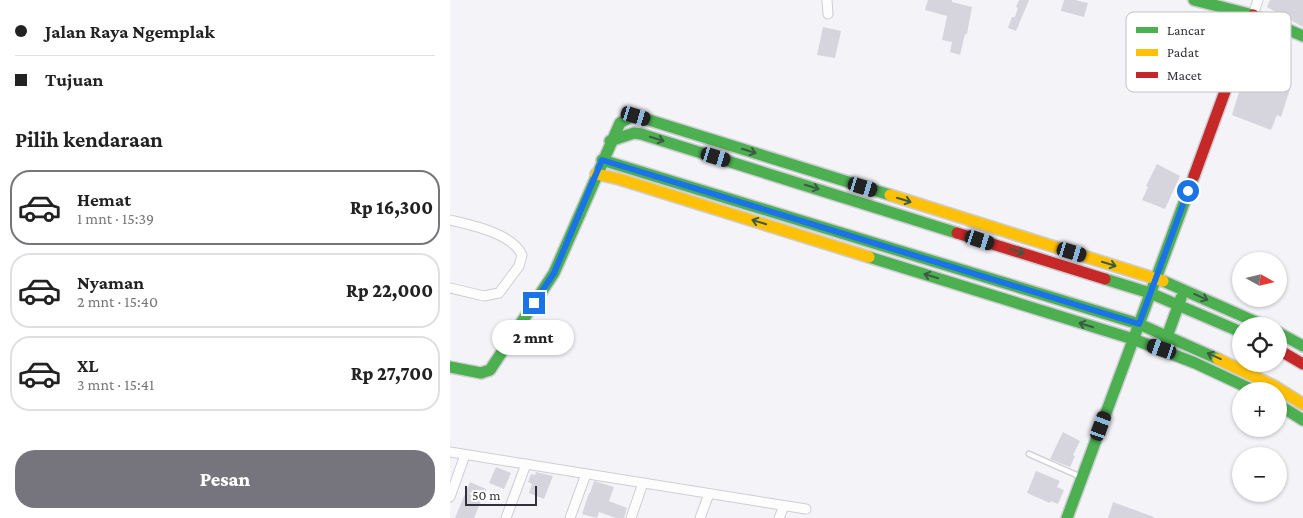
<!DOCTYPE html>
<html lang="id">
<meta charset="utf-8">
<style>
body{margin:0;font-family:"Crimson Pro",serif;background:#f6f6f6;color:#222;height:100vh;display:flex;flex-direction:column;font-size:19px;white-space:nowrap}
*{box-sizing:border-box;margin:0}
p{font-size:16px;color:#767676}
.icon{flex:none;width:28px;height:28px;fill:none;stroke:currentColor;stroke-width:2;stroke-linecap:round;stroke-linejoin:round}
.map{position:relative;flex:1;overflow:hidden}
.drawer{display:flex;flex-direction:column;background:#fff;width:450px}
.drawer>*{flex:none}
.hud{display:grid;align-content:center;height:110px;padding:0 15px;background:#fff}
.needle{width:32px;rotate:98deg}
.fabs{position:absolute;left:782px;top:252px;display:grid;gap:10px}
.fabs a{display:grid;place-items:center;width:55px;height:55px;border-radius:50%;background:#fff;box-shadow:0 1px 4px #0004;font-size:25px}
.scale{position:absolute;left:15px;bottom:12px;width:72px;box-sizing:border-box;padding-left:5px;border:2px solid #32303a;border-top:0;font-size:14px;line-height:18px;white-space:nowrap;color:#32303a;-webkit-text-stroke:4px #fff;paint-order:stroke}
.end{position:absolute;width:22px;height:22px;margin:-11px;border:6px solid #1a73e8;background:#fff;box-shadow:0 0 0 2px #fff}
.from{border-radius:50%}
.bubble{position:absolute;height:35px;border-radius:18px;background:#fff;box-shadow:0 1px 4px #0004;font-size:16px;font-weight:800;line-height:35px;text-align:center}
.car{position:absolute;width:15px;height:30px;margin:-15px -8px;border-radius:6px;box-shadow:0 0 4px 1px #0007;background:linear-gradient(#222 24%,#8ab4d8 0 40%,#222 0 76%,#8ab4d8 0 86%,#222 0)}
.hud b{display:flex;align-items:center;gap:18px;height:48px;font-size:19px}
.hud b+b{border-top:1px solid #e0e0e0}
.hud i{width:12px;height:12px;background:#222}
ul{padding:0;list-style:none}
li{display:flex;align-items:center;gap:15px;height:75px;margin:0 10px 8px;padding:0 5px;border:2px solid #e0e0e0;border-radius:20px}
li div{flex:1}
li b{display:block;font-size:19px}
li em{font-style:normal;font-weight:800}
li.selected{border-color:#76747c}
li>.icon{width:45px;height:45px;stroke-width:1.5}
h2{padding:0 15px;font-size:22px;line-height:60px}
.cta{display:flex;gap:10px;margin-top:auto;padding:10px 15px}
.cta a{flex:1;height:58px;border-radius:20px;background:#76747c;color:#fff;font-size:20px;font-weight:800;line-height:58px;text-align:center}
main{display:flex;flex:1;min-height:0}
.map>svg:first-child{display:block}
.building{fill:#d6d5dd}
.lines{fill:none;stroke-linecap:round;stroke-linejoin:round}
.lane-casing{stroke:#cecdd4;stroke-width:7}
.street-casing{stroke:#cecdd4;stroke-width:11}
.fast-casing{stroke:#cecdd4;stroke-width:14}
.slow-casing{stroke:#cecdd4;stroke-width:14}
.jam-casing{stroke:#cecdd4;stroke-width:14}
.lane{stroke:#fdfdfe;stroke-width:4.5}
.street{stroke:#fdfdfe;stroke-width:9}
.fast{stroke:#4caf50;stroke-width:11}
.slow{stroke:#ffc107;stroke-width:11}
.jam{stroke:#c62828;stroke-width:11}
.oneway{stroke:#3b5c42}
.route{stroke:#1a73e8;stroke-width:6}
.key{fill:#fff;stroke:#c2c1c4;stroke-width:1}
.key-label{font-size:14px;fill:#32303a}
</style>
<main>
<section class="drawer">
<div class="hud">
<b><i class="from"></i>Jalan Raya Ngemplak</b>
<b><i></i>Tujuan</b>
</div>
<h2>Pilih kendaraan</h2>
<ul>
<li class="selected"><svg class="icon" aria-label="car" viewBox="0 0 24 24"><path d="M5 17H2v-5l4-1 3-4h7l3 4 3 1v5h-3M9 17h6M6 11h13"/><circle cx="7" cy="17" r="2"/><circle cx="17" cy="17" r="2"/></svg><div><b>Hemat</b><p>1 mnt · 15:39</p></div><em>Rp 16,300</em></li>
<li><svg class="icon" aria-label="car" viewBox="0 0 24 24"><path d="M5 17H2v-5l4-1 3-4h7l3 4 3 1v5h-3M9 17h6M6 11h13"/><circle cx="7" cy="17" r="2"/><circle cx="17" cy="17" r="2"/></svg><div><b>Nyaman</b><p>2 mnt · 15:40</p></div><em>Rp 22,000</em></li>
<li><svg class="icon" aria-label="car" viewBox="0 0 24 24"><path d="M5 17H2v-5l4-1 3-4h7l3 4 3 1v5h-3M9 17h6M6 11h13"/><circle cx="7" cy="17" r="2"/><circle cx="17" cy="17" r="2"/></svg><div><b>XL</b><p>3 mnt · 15:41</p></div><em>Rp 27,700</em></li>
</ul>
<div class="cta"><a>Pesan</a></div>
</section>
<div class="map">
<svg width="853" height="518" viewBox="0 0 853 518">
<rect width="100%" height="100%" fill="#f3f3f8"/>
<!-- building -->
<g class="building">
<path d="M 478,0 L 502,0 L 502,2 L 522,7 L 517,34 L 515,34 L 510,55 L 500,52 L 502,42 L 492,40 L 497,16 L 475,10 Z"/>
<path d="M 569,0 L 579,0 L 566,31 L 558,28 L 562,17 L 565,17 L 568,8 L 566,7 Z"/>
<path d="M 614,0 L 625,0 L 638,3 L 634,17 L 611,11 Z"/>
<path d="M 820,0 L 853,0 L 853,27 L 817,7 Z"/>
<path d="M 373,27 L 391,31 L 385,58 L 367,55 Z"/>
<path d="M 807,64 L 837,74 L 833,87 L 840,89 L 831,117 L 827,115 L 821,130 L 782,115 L 792,82 L 800,85 Z"/>
<path d="M 707,164 L 730,176 L 715,209 L 692,200 L 698,187 L 696,186 Z"/>
<path d="M 613,432 L 630,441 L 623,455 L 625,456 L 620,467 L 600,459 Z"/>
<path d="M 46,467 L 61,473 L 54,489 L 39,483 Z"/>
<path d="M 586,471 L 610,481 L 607,487 L 614,490 L 608,504 L 601,501 L 600,503 L 577,493 Z"/>
<path d="M 86,472 L 103,476 L 94,499 L 79,493 L 82,484 L 78,482 L 81,474 L 85,475 Z"/>
<path d="M 144,481 L 164,487 L 159,501 L 177,508 L 174,518 L 166,518 L 149,512 L 147,518 L 132,514 L 139,493 L 140,493 Z"/>
<path d="M 20,482 L 36,489 L 24,518 L 5,518 Z"/>
<path d="M 663,502 L 704,517 L 704,518 L 658,518 Z"/>
</g>
<g class="lines">
<!-- lane casing -->
<g class="lane-casing">
<path id="lane" d="M 579,454 L 631,477"/>
</g>
<!-- street casing -->
<g class="street-casing">
<g id="street">
<path d="M 377,0 L 378,14"/>
<path d="M 803,15 L 808,0"/>
<path d="M 0,220 C 21,225 62,233 72,255 L 69,266 L 49,293 L 34,296 L 0,288"/>
<path d="M 0,452 L 356,509"/>
<path d="M 0,497 L 15,455"/>
<path d="M 56,518 L 76,464"/>
<path d="M 120,518 L 136,474"/>
<path d="M 181,518 L 193,483"/>
<path d="M 250,518 L 259,494"/>
<path d="M 329,518 L 334,506"/>
</g>
</g>
<!-- fast casing -->
<g class="fast-casing">
<g id="fast">
<path d="M 744,0 L 803,15 L 853,36"/>
<path d="M 160,141 L 184,133 L 191,134 L 507,233"/>
<path d="M 152,160 L 689,324 L 768,359"/>
<path d="M 419,257 L 683,339 L 745,363 L 805,391"/>
<path d="M 655,279 L 700,293 L 791,332"/>
<path d="M 713,281 L 815,326"/>
<path d="M 829,333 L 853,346"/>
<path d="M 715,342 L 731,298"/>
<path d="M 0,367 L 31,373 L 40,370 L 104,273 L 170,123 L 180,117 L 186,116 L 440,195"/>
<path d="M 829,405 L 853,420"/>
<path d="M 617,518 L 744,176"/>
</g>
</g>
<!-- slow casing -->
<g class="slow-casing">
<g id="slow">
<path d="M 146,174 L 169,179 L 419,257"/>
<path d="M 440,195 L 713,281"/>
<path d="M 768,359 L 824,386 L 853,404"/>
</g>
</g>
<!-- jam casing -->
<g class="jam-casing">
<g id="jam">
<path d="M 744,176 L 803,15"/>
<path d="M 507,233 L 655,279"/>
<path d="M 829,350 L 853,364"/>
</g>
</g>
<!-- lane -->
<use href="#lane" class="lane"/>
<!-- street -->
<use href="#street" class="street"/>
<!-- fast -->
<use href="#fast" class="fast"/>
<!-- slow -->
<use href="#slow" class="slow"/>
<!-- jam -->
<use href="#jam" class="jam"/>
</g>
<!-- one-way arrows -->
<defs><path id="oneway-shaft" d="M-6 0H5M1.5-3L5.5 0L1.5 3" fill="none" stroke-width="1.6" stroke-linecap="round" stroke-linejoin="round" transform="scale(1.25)"/></defs>
<g class="oneway">
<use href="#oneway-shaft" transform="translate(207 139) rotate(17)"/>
<use href="#oneway-shaft" transform="translate(299 151) rotate(17)"/>
<use href="#oneway-shaft" transform="translate(362 187) rotate(17)"/>
<use href="#oneway-shaft" transform="translate(454 200) rotate(17)"/>
<use href="#oneway-shaft" transform="translate(309 222) rotate(-163)"/>
<use href="#oneway-shaft" transform="translate(567 251) rotate(17)"/>
<use href="#oneway-shaft" transform="translate(659 264) rotate(17)"/>
<use href="#oneway-shaft" transform="translate(481 276) rotate(-163)"/>
<use href="#oneway-shaft" transform="translate(751 297) rotate(24)"/>
<use href="#oneway-shaft" transform="translate(636 325) rotate(-163)"/>
<use href="#oneway-shaft" transform="translate(764 356) rotate(-156)"/>
</g>
<g class="lines">
<!-- route -->
<path class="route" d="M 84,303 L 104,273 L 152,160 L 689,324 L 738,191"/>
</g>
<!-- legend -->
<rect x="676" y="12" width="165" height="80" rx="8" class="key"/>
<rect x="686" y="27" width="22" height="6" fill="#4caf50"/>
<rect x="686" y="49" width="22" height="7" fill="#ffc107"/>
<rect x="686" y="72" width="22" height="6" fill="#c62828"/>
<g class="key-label">
<text x="717" y="35">Lancar</text>
<text x="717" y="57">Padat</text>
<text x="717" y="80">Macet</text>
</g>
</svg>
<div class="fabs">
<a><svg class="needle" viewBox="-14 -14 28 28"><path d="M0-13l5 13h-10z" fill="#e53935"/><path d="M0 13l5-13h-10z" fill="#767676"/></svg></a>
<a><svg class="icon" aria-label="locate" viewBox="0 0 24 24"><circle cx="12" cy="12" r="6"/><path d="M12 2v4M12 18v4M2 12h4M18 12h4"/></svg></a>
<a>+</a>
<a>−</a>
</div>
<div class="scale">50 m</div>
<i class="end from" style="left:738px;top:191px"></i>
<i class="end" style="left:84px;top:303px"></i>
<div class="bubble" style="left:42px;top:320px;width:82px">2 mnt</div>
<i class="car" style="left:186px;top:116px;rotate:107deg"></i>
<i class="car" style="left:266px;top:157px;rotate:107deg"></i>
<i class="car" style="left:413px;top:187px;rotate:107deg"></i>
<i class="car" style="left:530px;top:240px;rotate:108deg"></i>
<i class="car" style="left:622px;top:252px;rotate:107deg"></i>
<i class="car" style="left:712px;top:349px;rotate:289deg"></i>
<i class="car" style="left:651px;top:426px;rotate:20deg"></i>
</div>
</main>
